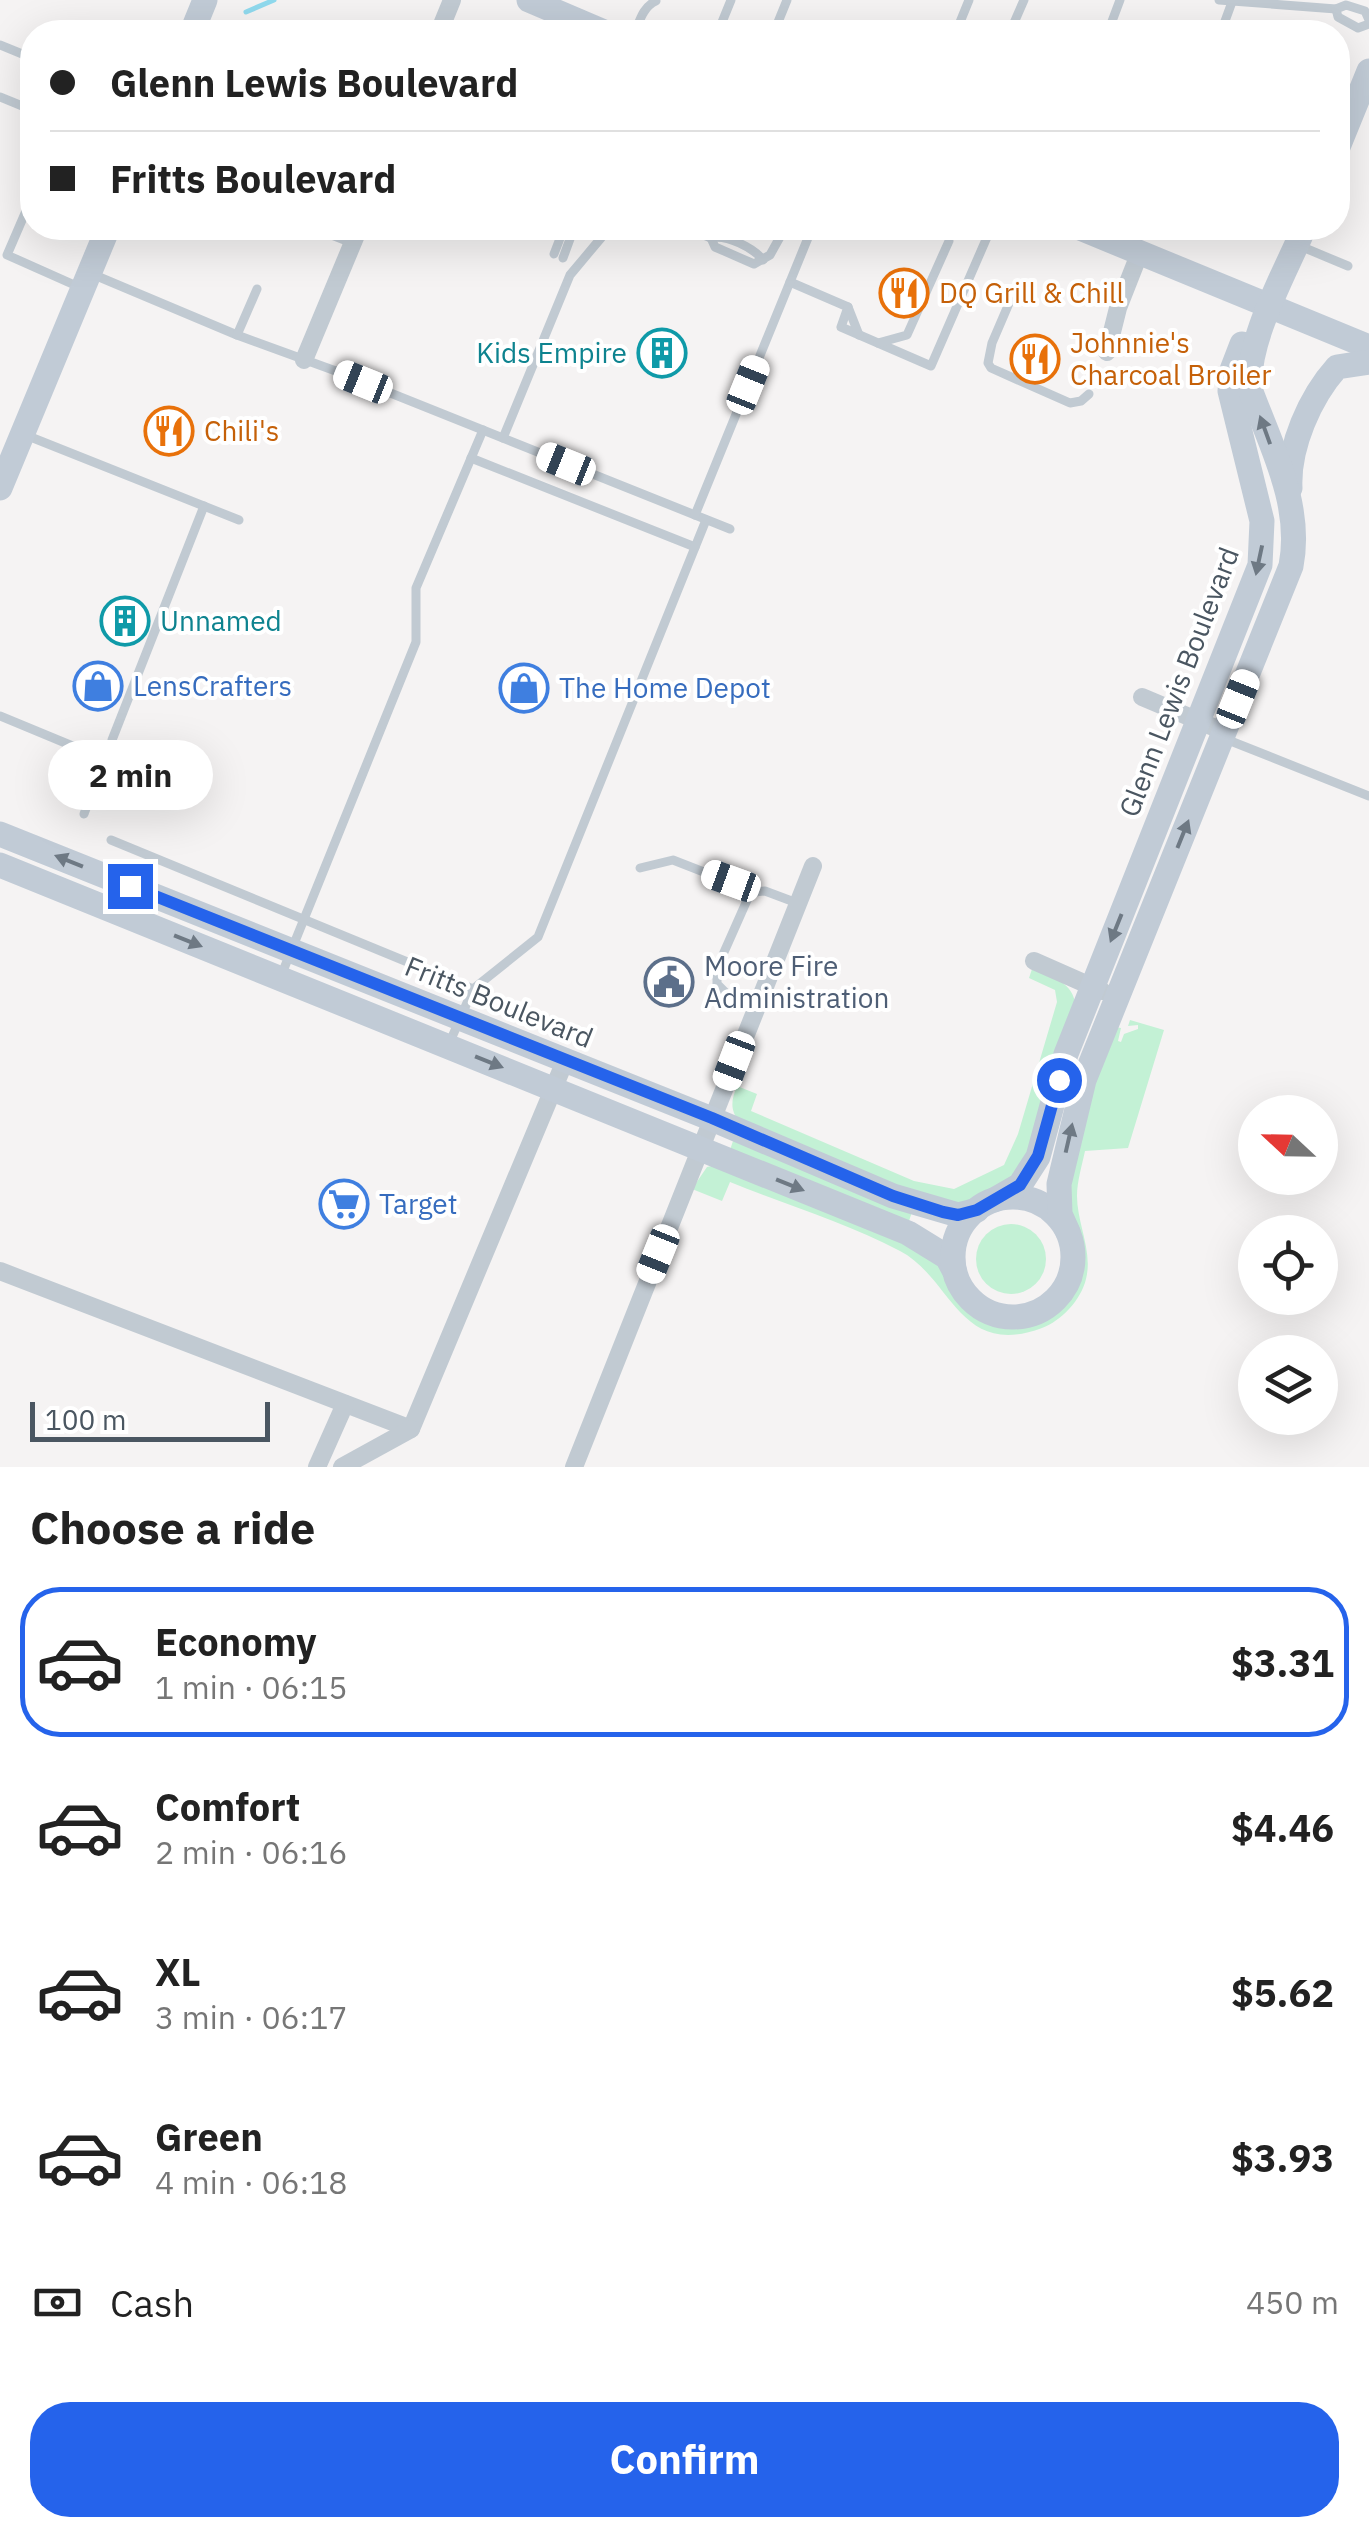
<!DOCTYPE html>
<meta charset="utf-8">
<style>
body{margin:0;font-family:"IBM Plex Sans",sans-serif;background:#f6f6f6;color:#222;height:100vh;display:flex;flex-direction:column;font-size:38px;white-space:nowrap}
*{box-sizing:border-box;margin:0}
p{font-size:32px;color:#767676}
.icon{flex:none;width:55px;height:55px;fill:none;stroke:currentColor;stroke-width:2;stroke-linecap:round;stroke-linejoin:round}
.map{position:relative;height:1467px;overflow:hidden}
.details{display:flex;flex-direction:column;background:#fff;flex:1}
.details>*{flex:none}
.banner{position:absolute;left:20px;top:20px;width:1330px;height:220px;border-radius:40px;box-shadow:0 10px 40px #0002;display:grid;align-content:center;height:220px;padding:0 30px;background:#fff}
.needle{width:65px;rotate:292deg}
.fabs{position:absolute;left:1238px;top:1095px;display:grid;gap:20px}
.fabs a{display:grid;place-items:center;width:100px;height:100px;border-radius:50%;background:#fff;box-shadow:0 10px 40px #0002;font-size:50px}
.scale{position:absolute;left:30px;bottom:25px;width:240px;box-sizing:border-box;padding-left:10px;border:5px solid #4a5661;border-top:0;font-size:28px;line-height:35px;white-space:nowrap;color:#4a5661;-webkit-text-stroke:8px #fff;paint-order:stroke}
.end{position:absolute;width:45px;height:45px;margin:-22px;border:12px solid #2563eb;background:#fff;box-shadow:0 0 0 5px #fff}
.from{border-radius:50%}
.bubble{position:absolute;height:70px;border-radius:35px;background:#fff;box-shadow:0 10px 40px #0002;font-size:32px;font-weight:700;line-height:70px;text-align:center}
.car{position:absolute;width:30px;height:60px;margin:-30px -15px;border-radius:12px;box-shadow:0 0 8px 2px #0007;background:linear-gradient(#fff 24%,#345 0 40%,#fff 0 76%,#345 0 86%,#fff 0)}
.banner b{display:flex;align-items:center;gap:35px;height:95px;font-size:38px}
.banner b+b{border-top:2px solid #e0e0e0}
.banner i{width:25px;height:25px;background:#222}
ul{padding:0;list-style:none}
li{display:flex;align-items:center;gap:30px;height:150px;margin:0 20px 15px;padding:0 10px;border:5px solid transparent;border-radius:40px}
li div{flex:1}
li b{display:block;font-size:38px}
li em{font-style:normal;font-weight:700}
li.selected{border-color:#2563eb}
li>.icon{width:90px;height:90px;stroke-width:1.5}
h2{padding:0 30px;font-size:45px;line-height:120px}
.pay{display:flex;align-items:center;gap:25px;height:110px;padding:0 30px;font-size:38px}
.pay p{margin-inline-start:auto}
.primary-button{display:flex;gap:20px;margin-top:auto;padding:20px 30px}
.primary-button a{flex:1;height:115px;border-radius:40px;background:#2563eb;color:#fff;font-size:40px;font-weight:700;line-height:115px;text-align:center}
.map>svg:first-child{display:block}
.green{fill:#c3f1d5}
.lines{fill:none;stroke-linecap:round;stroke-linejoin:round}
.stream{stroke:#90daee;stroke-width:5}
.lane{stroke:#c1cad2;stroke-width:9}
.street{stroke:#c1cad2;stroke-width:18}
.secondary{stroke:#c1cbd6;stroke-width:25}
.oneway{fill:#6e7984}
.route{stroke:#2563eb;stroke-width:12}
.labels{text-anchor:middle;stroke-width:8;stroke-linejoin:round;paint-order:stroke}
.food-label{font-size:28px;fill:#c56008;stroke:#fff;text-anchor:start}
.culture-label{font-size:28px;fill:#0d838f;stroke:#fff;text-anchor:end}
.street-label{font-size:28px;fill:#4a5661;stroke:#fff}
.shop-label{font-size:28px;fill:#366cbe;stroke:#fff;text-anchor:start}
.service-label{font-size:28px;fill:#4e5e75;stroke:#fff;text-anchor:start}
</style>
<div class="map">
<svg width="1369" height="1467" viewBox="0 0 1369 1467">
<rect width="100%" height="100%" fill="#f5f3f3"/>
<!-- green -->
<g class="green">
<path d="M 1032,969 C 1050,976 1071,981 1075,1002 C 1062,1044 1041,1141 1018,1173 C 1000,1198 968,1202 940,1205 L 739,1122 C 730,1109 731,1101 737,1086 L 757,1094 L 751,1111 L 914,1181 L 954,1189 L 1004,1165 L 1018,1134 L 1057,1002 L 1055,990 L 1029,978 Z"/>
<path d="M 1130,1020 L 1164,1030 L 1128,1148 L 1085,1151 C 1082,1165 1077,1182 1077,1196 C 1077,1224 1093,1251 1086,1279 C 1081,1300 1061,1321 1042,1328 C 959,1359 952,1278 900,1251 C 847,1223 786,1205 730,1182 L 722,1201 L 692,1189 L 707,1167 L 716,1165 L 910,1242 L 942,1267 L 951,1287 L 964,1306 L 981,1317 L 1001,1325 L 1021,1326 L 1039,1320 L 1056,1308 L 1071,1288 L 1077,1265 L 1077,1250 L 1064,1210 L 1088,1095 L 1114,1027 L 1121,1028 L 1118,1041 L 1121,1042 L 1124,1034 L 1138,1029 L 1138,1025 L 1128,1026 Z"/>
<path d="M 733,1141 L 912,1212 L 908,1224 L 730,1150 Z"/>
<circle cx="1011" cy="1259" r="35"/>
</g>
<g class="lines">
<!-- stream -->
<path class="stream" d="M 246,12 L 274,0"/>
<!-- lane -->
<g class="lane">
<path d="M 1219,0 L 1336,9"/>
<path d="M 1369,20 L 1365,11 L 1346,5 L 1336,9 L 1338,17 L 1358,28 L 1369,24"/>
<path d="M 721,25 L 740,32"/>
<path d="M 635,32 C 640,20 643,7 656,1"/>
<path d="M 718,32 L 731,0"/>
<path d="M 774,32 L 787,0"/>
<path d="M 956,32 L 969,0"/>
<path d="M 1010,32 L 1024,0"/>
<path d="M 1108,32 L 1120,0"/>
<path d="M 1221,32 L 1232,2"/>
<path d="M 0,45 L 32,58"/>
<path d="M 0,97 L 32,110"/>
<path d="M 32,197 L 7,255 L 79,287"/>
<path d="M 314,228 L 352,243"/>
<path d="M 687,228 L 711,238 C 726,234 754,248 763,260"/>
<path d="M 711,238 L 715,247 L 754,264 L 770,255 L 785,228"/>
<path d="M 1300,246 L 1348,266"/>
<path d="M 554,254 L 564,228"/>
<path d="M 563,258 L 574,228"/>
<path d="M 92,274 L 237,335 L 333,370 L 730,529"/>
<path d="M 790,282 L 848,307 L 841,327 L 931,366 L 991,228"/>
<path d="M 1010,301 L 992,343 L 988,363 L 991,368 L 1070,403 L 1081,401 L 1089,394"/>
<path d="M 848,307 L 859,335"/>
<path d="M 237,335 L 257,289"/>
<path d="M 878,343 L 907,335 L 949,241"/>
<path d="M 23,434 L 239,520"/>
<path d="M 503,438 L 570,275 L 601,238 L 605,228"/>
<path d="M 471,458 L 695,547"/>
<path d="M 695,515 L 812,228"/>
<path d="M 0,716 L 104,759 L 84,814"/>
<path d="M 1223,738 L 1369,796"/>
<path d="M 112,740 L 204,506"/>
<path d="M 111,840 L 473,989"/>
<path d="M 640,868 L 673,860 L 755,892"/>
<path d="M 281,976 L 416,642 L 416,588 L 483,430"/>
<path d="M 755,1004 L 726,993 L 717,984 L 717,968 L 748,898 L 755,892 L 765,891 L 797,903"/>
<path d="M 449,1044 L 473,989 L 538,937 L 706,520"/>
</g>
<!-- street -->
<g class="street">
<path d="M 439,32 L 452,0"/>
<path d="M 1107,352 L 1118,308 L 1140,252"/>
<path d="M 304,360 L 359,228"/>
<path d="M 1142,697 L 1225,732"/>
<path d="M 1034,961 L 1102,991"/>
<path d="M 0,1271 L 411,1429 L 565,1061"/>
<path d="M 317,1467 L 345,1404"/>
<path d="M 342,1467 L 411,1429"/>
<path d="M 574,1467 L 813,866"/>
</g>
<!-- secondary -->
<g class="secondary">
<path d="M 529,0 L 604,32"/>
<path d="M 192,32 L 205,0"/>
<path d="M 1338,147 L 1369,71"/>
<path d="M 1080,228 L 1369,347"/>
<path d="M 0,488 L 108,228"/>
<path d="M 1290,488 C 1288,447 1310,397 1337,367 L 1369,362"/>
<path d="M 0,834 L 712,1119 L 893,1196 L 958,1215 L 977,1210"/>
<path d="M 0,865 L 908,1233 L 947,1257 L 954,1270"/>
<circle cx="1013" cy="1257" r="60"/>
<path d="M 994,1200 L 1020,1185 L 1038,1157 L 1066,1054 L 1260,565 L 1262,521 L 1230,391 L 1232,370 L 1242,344"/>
<path d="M 1068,1232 L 1060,1214 L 1059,1184 L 1084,1080 L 1291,566 C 1303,505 1271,446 1250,389 C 1246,341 1285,273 1304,228"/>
</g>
</g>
<!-- one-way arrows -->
<defs><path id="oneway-solid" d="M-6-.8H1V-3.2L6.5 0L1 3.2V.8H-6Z" transform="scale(2.5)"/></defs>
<g class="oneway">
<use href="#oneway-solid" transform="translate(1265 430) rotate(-110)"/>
<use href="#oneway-solid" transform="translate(1259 560) rotate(102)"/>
<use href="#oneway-solid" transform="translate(1183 834) rotate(-68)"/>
<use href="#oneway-solid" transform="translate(69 861) rotate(-158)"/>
<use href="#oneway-solid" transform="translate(1116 928) rotate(112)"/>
<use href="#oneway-solid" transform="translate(188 941) rotate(22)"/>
<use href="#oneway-solid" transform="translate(489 1062) rotate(22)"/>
<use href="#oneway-solid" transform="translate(1069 1138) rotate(-77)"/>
<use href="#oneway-solid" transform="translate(790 1185) rotate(22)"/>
</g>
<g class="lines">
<!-- route -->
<path class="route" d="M 130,886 L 712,1118 L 893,1196 L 943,1212 L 958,1215 L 977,1210 L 1020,1185 L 1038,1156 L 1059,1080"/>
</g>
<!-- icons -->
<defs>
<g id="restaurant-ring" transform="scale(2.5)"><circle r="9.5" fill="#fff" stroke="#e8710a" stroke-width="1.5"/><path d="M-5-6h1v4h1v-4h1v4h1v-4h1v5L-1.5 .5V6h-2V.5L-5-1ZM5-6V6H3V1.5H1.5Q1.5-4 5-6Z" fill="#e8710a"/></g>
<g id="building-ring" transform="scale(2.5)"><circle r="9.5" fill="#fff" stroke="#0f9aa8" stroke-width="1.5"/><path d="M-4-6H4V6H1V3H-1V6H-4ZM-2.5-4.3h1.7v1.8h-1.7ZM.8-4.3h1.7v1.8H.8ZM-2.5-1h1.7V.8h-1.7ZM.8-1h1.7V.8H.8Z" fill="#0f9aa8"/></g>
<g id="shop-ring" transform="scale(2.5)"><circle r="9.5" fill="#fff" stroke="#3f7fe0" stroke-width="1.5"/><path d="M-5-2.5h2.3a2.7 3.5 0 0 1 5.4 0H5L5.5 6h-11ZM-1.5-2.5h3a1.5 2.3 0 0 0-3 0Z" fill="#3f7fe0"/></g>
<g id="civic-ring" transform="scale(2.5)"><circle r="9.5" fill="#fff" stroke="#5c6f8a" stroke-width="1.5"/><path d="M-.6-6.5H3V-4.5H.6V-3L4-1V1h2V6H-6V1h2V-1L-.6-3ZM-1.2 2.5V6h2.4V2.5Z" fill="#5c6f8a"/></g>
<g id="supermarket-ring" transform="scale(2.5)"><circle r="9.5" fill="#fff" stroke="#3f7fe0" stroke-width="1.5"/><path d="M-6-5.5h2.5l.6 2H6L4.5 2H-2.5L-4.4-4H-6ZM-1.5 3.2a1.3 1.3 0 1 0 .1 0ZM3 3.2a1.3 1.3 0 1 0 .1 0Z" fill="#3f7fe0"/></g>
</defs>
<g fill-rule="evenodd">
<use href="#restaurant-ring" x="904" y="293"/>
<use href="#building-ring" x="662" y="353"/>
<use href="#restaurant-ring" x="1035" y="359"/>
<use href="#restaurant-ring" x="169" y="431"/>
<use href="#building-ring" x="125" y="621"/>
<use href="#shop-ring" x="98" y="686"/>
<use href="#shop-ring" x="524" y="688"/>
<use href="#civic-ring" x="669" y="982"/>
<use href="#supermarket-ring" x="344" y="1204"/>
</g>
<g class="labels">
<!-- food labels -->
<g class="food-label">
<text x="939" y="303">DQ Grill &amp; Chill</text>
<text x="1070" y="353">Johnnie's<tspan x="1070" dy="32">Charcoal Broiler</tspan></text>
<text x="204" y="441">Chili's</text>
</g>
<!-- culture labels -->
<g class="culture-label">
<text x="627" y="363">Kids Empire</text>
<text x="160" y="631" text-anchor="start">Unnamed</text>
</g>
<!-- street labels -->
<g class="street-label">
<text transform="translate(1179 682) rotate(-69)" y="10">Glenn Lewis Boulevard</text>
<text transform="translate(499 1002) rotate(22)" y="10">Fritts Boulevard</text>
</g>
<!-- shop labels -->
<g class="shop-label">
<text x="133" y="696">LensCrafters</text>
<text x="559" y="698">The Home Depot</text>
<text x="379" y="1214">Target</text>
</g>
<!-- service labels -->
<g class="service-label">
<text x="704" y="976">Moore Fire<tspan x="704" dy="32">Administration</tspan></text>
</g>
</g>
</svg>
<div class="fabs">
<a><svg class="needle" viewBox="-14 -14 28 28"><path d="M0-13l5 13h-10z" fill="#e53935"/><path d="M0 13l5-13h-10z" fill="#767676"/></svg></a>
<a><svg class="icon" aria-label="locate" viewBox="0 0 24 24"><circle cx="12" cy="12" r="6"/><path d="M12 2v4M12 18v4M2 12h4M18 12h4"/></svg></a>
<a><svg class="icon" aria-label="layers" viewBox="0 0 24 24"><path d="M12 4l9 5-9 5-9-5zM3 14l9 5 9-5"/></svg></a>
</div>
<div class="scale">100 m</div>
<i class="end from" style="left:1059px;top:1080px"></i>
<i class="end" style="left:130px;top:886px"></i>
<div class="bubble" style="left:48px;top:740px;width:165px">2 min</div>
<i class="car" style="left:363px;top:382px;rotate:292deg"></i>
<i class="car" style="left:748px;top:385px;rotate:22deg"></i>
<i class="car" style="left:566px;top:464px;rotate:292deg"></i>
<i class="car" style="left:1238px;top:699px;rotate:22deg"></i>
<i class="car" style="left:731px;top:881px;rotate:290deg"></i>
<i class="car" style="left:734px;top:1061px;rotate:201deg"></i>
<i class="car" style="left:658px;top:1254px;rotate:202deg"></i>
<div class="banner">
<b><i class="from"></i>Glenn Lewis Boulevard</b>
<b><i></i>Fritts Boulevard</b>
</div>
</div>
<section class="details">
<h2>Choose a ride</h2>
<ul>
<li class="selected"><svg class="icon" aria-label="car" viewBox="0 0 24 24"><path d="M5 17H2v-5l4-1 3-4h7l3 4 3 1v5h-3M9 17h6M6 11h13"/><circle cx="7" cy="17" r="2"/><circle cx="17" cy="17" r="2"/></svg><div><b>Economy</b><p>1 min · 06:15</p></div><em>$3.31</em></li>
<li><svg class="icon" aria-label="car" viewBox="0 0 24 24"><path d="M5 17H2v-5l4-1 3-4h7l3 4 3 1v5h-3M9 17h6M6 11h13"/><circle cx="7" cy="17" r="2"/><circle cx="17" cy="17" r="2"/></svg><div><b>Comfort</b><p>2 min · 06:16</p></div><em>$4.46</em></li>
<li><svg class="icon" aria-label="car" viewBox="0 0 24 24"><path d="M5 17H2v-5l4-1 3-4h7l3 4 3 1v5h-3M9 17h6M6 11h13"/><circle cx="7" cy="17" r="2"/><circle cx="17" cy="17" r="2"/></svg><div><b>XL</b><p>3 min · 06:17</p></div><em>$5.62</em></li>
<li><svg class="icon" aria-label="car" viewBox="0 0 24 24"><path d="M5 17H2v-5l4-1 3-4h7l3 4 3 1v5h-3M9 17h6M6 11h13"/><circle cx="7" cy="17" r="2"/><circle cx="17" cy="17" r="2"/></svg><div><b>Green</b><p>4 min · 06:18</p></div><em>$3.93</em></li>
</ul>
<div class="pay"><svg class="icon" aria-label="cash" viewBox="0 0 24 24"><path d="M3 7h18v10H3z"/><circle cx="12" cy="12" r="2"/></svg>Cash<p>450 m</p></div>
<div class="primary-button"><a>Confirm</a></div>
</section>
